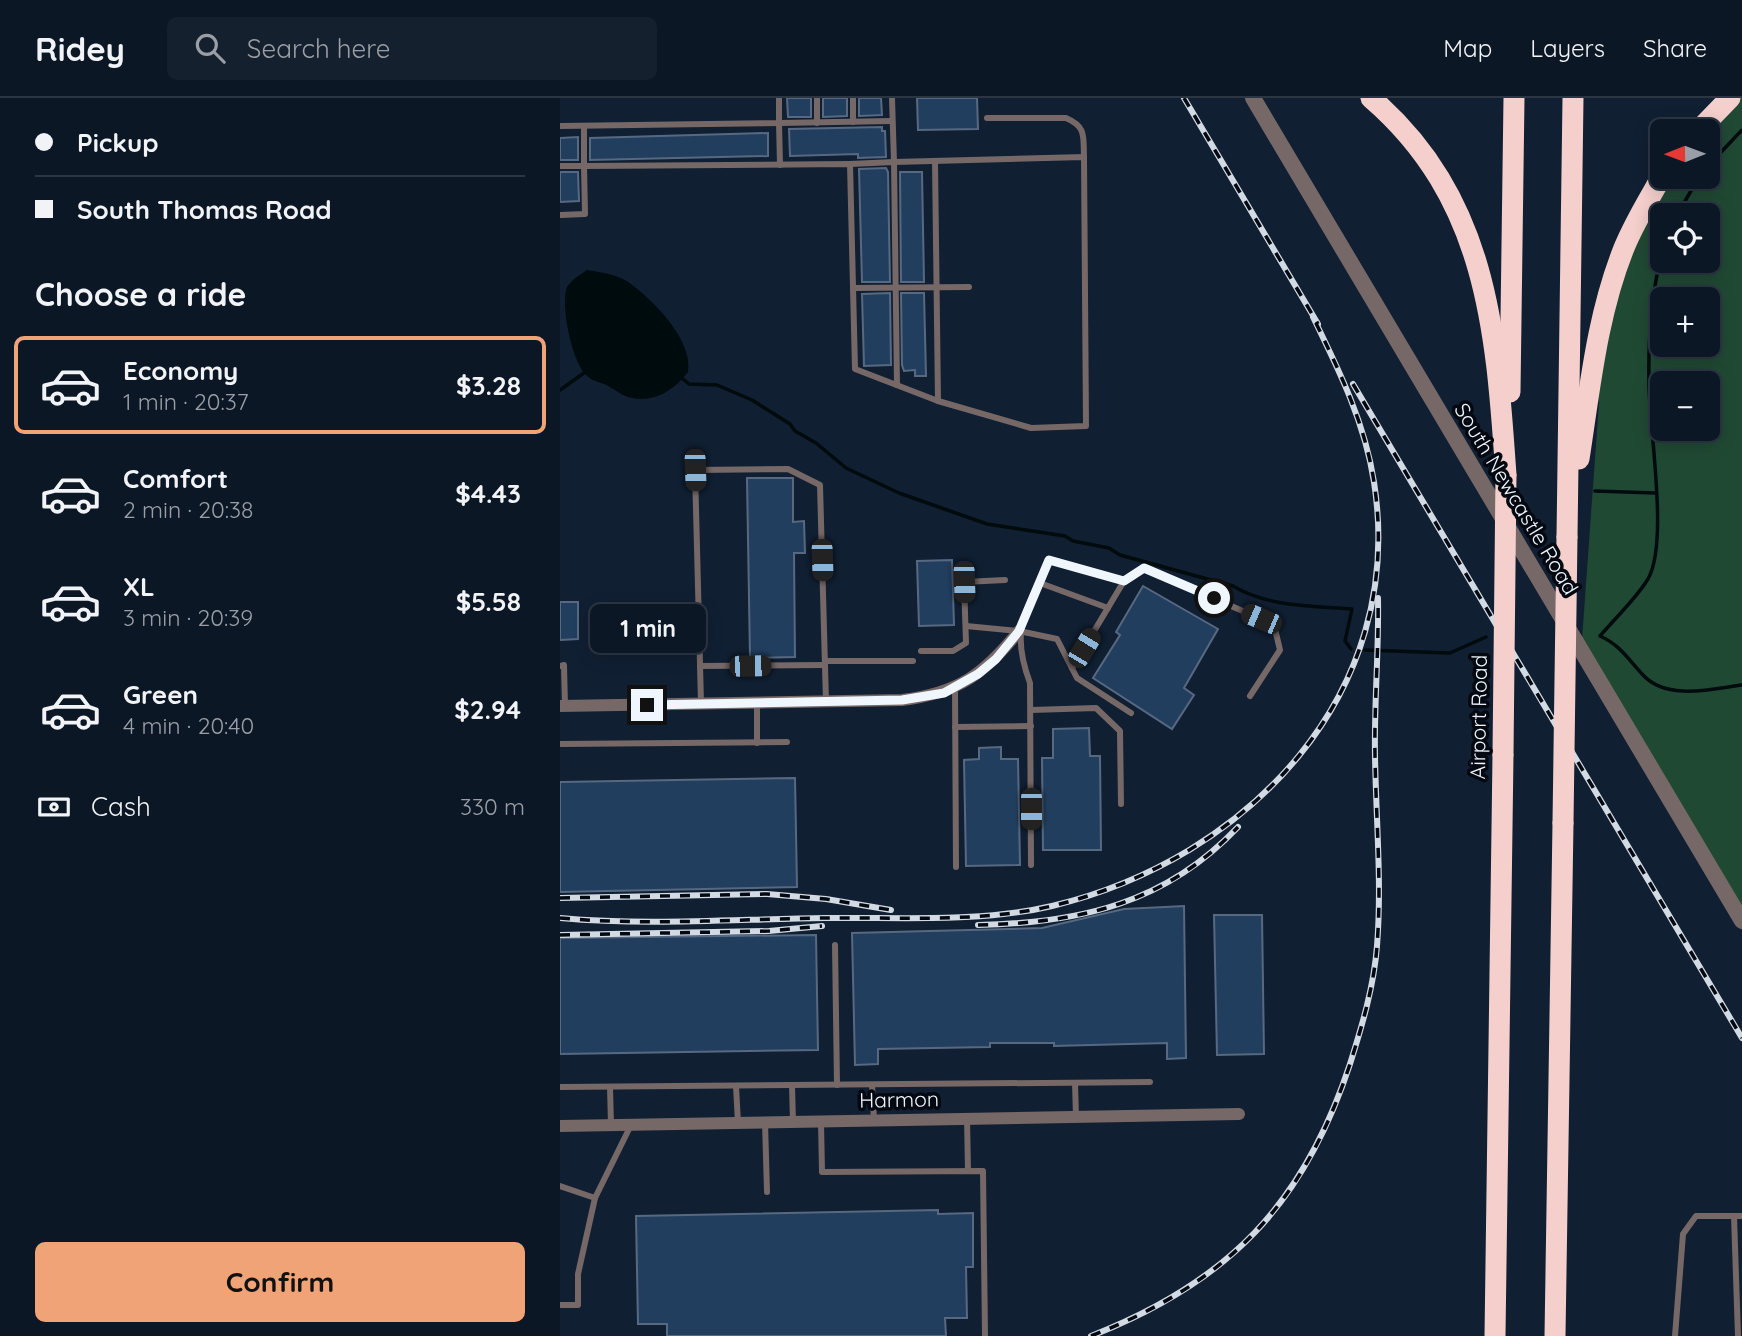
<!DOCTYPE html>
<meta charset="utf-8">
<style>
body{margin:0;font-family:Quicksand,sans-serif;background:#15202e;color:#f1f3f6;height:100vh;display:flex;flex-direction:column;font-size:26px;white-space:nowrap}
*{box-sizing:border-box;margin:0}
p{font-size:23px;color:#9a9fa7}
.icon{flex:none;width:38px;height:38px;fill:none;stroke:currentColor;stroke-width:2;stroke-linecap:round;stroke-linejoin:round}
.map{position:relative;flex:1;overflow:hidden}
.panel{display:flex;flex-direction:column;background:#0c1726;width:560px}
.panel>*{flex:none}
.hud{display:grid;align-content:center;height:154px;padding:0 35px;background:#0c1726}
.needle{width:46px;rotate:269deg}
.buttons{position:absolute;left:1090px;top:21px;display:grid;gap:14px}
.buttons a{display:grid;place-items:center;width:70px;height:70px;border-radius:10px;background:#0c1726;box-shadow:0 4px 18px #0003,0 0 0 2px #2c3643;font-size:35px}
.end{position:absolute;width:32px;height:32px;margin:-16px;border:9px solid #eff6fe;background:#111;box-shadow:0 0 0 4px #111}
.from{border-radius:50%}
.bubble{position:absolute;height:49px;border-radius:10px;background:#0c1726;box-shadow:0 4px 18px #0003,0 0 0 2px #2c3643;font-size:23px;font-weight:700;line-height:49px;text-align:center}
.car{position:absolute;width:21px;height:42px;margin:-21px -10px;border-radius:9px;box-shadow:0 0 5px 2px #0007;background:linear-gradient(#222 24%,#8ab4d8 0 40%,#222 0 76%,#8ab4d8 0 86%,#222 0)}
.hud b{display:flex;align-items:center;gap:24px;height:66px;font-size:26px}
.hud b+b{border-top:2px solid #2c3643}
.hud i{width:18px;height:18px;background:#f1f3f6}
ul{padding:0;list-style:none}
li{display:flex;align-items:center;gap:21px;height:98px;margin:0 14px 10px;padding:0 21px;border:4px solid transparent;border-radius:10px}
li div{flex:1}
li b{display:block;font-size:26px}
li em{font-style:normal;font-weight:700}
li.selected{border-color:#efa377}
li>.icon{width:63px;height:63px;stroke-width:1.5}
h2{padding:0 35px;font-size:32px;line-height:84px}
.pay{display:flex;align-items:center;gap:18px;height:77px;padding:0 35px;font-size:26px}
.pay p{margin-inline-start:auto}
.button{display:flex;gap:14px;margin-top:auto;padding:14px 35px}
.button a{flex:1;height:80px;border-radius:10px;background:#efa377;color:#111;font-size:28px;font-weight:700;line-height:80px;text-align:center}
header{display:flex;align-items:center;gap:42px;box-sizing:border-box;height:98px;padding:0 35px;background:#0c1726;border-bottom:2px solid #2c3643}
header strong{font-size:33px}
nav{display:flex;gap:38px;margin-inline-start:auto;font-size:24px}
.search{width:490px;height:63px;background:#15202e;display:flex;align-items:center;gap:18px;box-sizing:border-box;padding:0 24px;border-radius:10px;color:#9a9fa7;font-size:26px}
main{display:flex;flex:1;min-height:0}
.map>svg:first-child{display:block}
.green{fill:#204934;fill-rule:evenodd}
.water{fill:#000b0e}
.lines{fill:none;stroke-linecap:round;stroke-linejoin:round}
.stream{stroke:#000b0e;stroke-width:3.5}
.building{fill:#223e5f;stroke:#576980;stroke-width:2}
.service{stroke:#766866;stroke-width:6}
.minor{stroke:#766866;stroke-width:12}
.tertiary{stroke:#766866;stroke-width:16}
.motorway{stroke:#f4cfcc;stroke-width:21}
.rail-casing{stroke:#d2dae4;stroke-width:6}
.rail{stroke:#040911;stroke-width:3.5;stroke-dasharray:10;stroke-linecap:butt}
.motorway-bridge{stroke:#f4cfcc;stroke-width:21}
.route{stroke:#eff6fe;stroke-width:9}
.labels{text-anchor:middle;stroke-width:7;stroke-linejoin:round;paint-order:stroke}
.street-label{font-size:21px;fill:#eff6fe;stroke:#040911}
</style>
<header>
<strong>Ridey</strong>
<div class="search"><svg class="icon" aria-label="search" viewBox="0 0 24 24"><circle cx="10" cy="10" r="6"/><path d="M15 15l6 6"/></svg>Search here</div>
<nav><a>Map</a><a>Layers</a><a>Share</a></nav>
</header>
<main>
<section class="panel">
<div class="hud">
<b><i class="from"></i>Pickup</b>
<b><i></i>South Thomas Road</b>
</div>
<h2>Choose a ride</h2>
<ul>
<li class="selected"><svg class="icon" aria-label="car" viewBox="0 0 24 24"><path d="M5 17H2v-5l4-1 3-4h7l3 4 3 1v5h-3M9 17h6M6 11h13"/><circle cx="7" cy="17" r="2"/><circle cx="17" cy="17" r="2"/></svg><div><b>Economy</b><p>1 min · 20:37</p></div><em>$3.28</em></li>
<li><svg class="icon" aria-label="car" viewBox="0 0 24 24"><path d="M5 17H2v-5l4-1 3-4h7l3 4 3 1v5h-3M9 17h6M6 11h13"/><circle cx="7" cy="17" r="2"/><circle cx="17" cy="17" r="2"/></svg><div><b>Comfort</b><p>2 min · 20:38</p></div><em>$4.43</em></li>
<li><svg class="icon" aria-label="car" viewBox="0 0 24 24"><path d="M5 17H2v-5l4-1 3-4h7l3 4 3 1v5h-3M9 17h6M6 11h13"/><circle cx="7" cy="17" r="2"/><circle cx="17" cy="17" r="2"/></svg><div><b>XL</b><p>3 min · 20:39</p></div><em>$5.58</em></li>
<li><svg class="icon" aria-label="car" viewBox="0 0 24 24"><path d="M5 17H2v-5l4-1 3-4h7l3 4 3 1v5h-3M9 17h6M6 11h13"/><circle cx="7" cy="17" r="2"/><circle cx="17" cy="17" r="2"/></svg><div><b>Green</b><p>4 min · 20:40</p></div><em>$2.94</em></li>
</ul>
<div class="pay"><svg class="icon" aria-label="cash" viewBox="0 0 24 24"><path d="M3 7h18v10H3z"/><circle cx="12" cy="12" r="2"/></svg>Cash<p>330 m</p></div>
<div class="button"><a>Confirm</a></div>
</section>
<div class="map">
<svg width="1182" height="1238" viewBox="0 0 1182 1238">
<rect width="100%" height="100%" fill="#101f32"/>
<!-- green -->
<path class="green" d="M 1180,0 L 1182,0 L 1182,811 L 1022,542 L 1039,305 L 1037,288 L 1065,166 L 1111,79 L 1148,79 L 1148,33 ZM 1102,117 L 1148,117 L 1148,163 L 1102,163 ZM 1102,201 L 1148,201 L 1148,247 L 1102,247 ZM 1102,285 L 1148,285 L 1148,331 L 1102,331 Z"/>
<!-- water -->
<path class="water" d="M 27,172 C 38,174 55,176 65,182 C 90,198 134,242 128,274 C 114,293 92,306 68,299 C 59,296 52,289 44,286 C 36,283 32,283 25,276 C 12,262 0,207 7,189 C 13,180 19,178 27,172 Z"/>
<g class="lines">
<!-- stream -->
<g class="stream">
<path d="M 1148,68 L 1182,32"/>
<path d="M 1117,117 L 1139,79"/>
<path d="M 1102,154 C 1091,198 1088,240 1089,285 C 1089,331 1109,444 1088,481 C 1075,502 1056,519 1040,538 C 1060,547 1068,561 1083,577 C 1107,603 1152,591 1182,587"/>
<path d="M 123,281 L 129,286 L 157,287 L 192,302 L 230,326 L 235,333 L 256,345 L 286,370 L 339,395 L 427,426 L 505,438 L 513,443 L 549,450 L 560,457 L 673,488 C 708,509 752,508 792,511 L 785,543 L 791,551"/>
<path d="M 0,292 L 24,275"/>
<path d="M 1035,393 L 1095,395"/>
<path d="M 805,552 L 890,555 L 926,539"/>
</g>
</g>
<!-- building -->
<g class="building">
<path d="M 227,0 L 251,0 L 251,19 L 228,19 Z"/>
<path d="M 263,0 L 287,0 L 287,18 L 263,19 Z"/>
<path d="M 299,0 L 321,0 L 322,17 L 299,18 Z"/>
<path d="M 357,0 L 417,0 L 418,31 L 358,32 Z"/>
<path d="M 322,29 L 322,33 L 325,33 L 326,59 L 298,60 L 298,56 L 230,58 L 229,31 Z"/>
<path d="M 208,35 L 208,58 L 30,62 L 30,40 Z"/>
<path d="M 18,39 L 18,62 L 0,62 L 0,40 Z"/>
<path d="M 326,70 L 328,74 L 330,184 L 302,184 L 299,71 Z"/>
<path d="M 0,74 L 18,74 L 19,103 L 0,104 Z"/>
<path d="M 340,74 L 362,74 L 364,184 L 341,184 Z"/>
<path d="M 330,195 L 331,267 L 304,268 L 302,196 Z"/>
<path d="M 341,195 L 364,195 L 366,278 L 355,278 L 355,272 L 344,273 L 342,267 Z"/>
<path d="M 187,380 L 233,380 L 233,424 L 244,423 L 245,455 L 234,455 L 235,559 L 190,560 Z"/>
<path d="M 392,462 L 394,527 L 359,528 L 357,463 Z"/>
<path d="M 583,488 L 658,531 L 624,590 L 634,597 L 612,631 L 533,580 L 560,537 L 556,534 Z"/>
<path d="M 0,504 L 18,504 L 18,541 L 0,542 Z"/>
<path d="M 529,630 L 530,658 L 540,658 L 541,752 L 483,752 L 482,660 L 493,660 L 493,631 Z"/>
<path d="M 441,649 L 441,661 L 458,661 L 460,767 L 406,768 L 404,662 L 419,661 L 419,650 Z"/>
<path d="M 235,680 L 237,789 L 0,794 L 0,684 Z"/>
<path d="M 624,808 L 626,960 L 607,961 L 607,945 L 494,948 L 494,945 L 430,945 L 430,949 L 318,951 L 318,966 L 295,967 L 292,835 L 482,830 L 564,811 Z"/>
<path d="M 654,817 L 702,817 L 704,956 L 657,957 Z"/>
<path d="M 256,837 L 258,952 L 0,956 L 0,840 Z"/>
<path d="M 378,1112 L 378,1116 L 413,1115 L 413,1169 L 406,1169 L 407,1220 L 385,1220 L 386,1238 L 107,1238 L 107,1226 L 78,1226 L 76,1118 Z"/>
</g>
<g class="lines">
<!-- service -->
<g class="service">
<path d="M 257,0 L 257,25"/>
<path d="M 293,0 L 293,24"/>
<path d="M 427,20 L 506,20 C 527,29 523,39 524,59"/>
<path d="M 0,28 L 219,25 L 219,0"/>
<path d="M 375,63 L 378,303"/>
<path d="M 290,66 L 334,64 L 337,287"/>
<path d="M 220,67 L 219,25 L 332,23"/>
<path d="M 0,68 L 24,68 L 24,28"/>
<path d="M 0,117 L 25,116 L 24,68 L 290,66 L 295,271 L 378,303 L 471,330 L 526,328 L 524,59 L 334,64 L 332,0"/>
<path d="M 293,190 L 409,189"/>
<path d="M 564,483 L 584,470 L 701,521 L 715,531 L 720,552 L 690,598"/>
<path d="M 480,485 L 548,510"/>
<path d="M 406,528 L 459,533 L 497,541 L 517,580 L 571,615"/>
<path d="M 361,553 L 393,553 L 406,545 L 404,484 L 445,482"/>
<path d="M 265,563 L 353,563"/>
<path d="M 0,568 L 4,567 L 5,608"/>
<path d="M 140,568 L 265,567"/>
<path d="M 395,590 L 396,769"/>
<path d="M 141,605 L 135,372 L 228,371 L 260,387 L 266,604"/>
<path d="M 197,605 L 197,645"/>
<path d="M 471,612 L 536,610 L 560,633 L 561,706"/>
<path d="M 395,629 L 471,628"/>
<path d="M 0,646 L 227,644"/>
<path d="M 471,767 L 470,585 C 449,529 467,513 489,462 L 564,483 L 512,570"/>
<path d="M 275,847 L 277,987"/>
<path d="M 515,985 L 516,1019"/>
<path d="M 232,987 L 233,1024"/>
<path d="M 312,987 L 314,1022"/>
<path d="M 176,988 L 178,1025"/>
<path d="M 0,989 L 590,984"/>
<path d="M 50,989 L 51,1027"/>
<path d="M 407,1020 L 408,1073"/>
<path d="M 205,1024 L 207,1094"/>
<path d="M 261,1024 L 262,1074 L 423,1073 L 425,1238"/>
<path d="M 0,1088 L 35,1100 L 18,1176 L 18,1207 L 0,1207"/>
<path d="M 35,1100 L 71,1027"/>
<path d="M 1174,1118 L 1178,1238"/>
<path d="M 1115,1238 L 1123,1136 L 1136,1118 L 1182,1118"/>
</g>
<!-- minor -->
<g class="minor">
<path d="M 0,608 L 342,602 C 399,595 424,576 459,533"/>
<path d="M 0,1028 L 679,1016"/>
</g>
<!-- tertiary -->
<path class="tertiary" d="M 693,0 L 1182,823"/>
<!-- motorway -->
<g class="motorway">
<path d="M 811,0 C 928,101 936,233 946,377"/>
<path d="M 1138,33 L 1170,0"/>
<path d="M 950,294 L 954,0"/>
<path d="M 1019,361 C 1030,290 1037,217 1064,150 C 1074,125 1089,101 1102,78"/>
<path d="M 1007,439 L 1013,0"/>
<path d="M 935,1238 L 943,657"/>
<path d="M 995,1238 L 1003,725"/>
</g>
<!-- rail casing -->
<g class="rail-casing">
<g id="rail">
<path d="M 624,0 L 758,226"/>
<path d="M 793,286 L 1182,940"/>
<path d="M 0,800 L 207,796 L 266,801 L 331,812"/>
<path d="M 0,820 C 88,828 177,821 265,820 C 339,819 419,825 492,808 C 688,761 847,596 814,384 C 805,325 779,272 753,219"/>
<path d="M 418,827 C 521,825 606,805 678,729"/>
<path d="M 0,837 L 209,833 L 262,828"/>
<path d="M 531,1238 C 669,1184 744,1106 790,966 C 802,928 814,888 817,848 C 822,785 816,722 815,658 C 814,605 819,553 818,500"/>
</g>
</g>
<!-- rail -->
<use href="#rail" class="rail"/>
<!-- motorway-bridge -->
<g class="motorway-bridge">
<path d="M 943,657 L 946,377"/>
<path d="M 1003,725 L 1007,439"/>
</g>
</g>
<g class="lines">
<!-- route -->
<path class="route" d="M 87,607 L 342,602 L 384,595 L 418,576 L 436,561 L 459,533 L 489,462 L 564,483 L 584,470 L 654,500"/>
</g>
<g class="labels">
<!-- street labels -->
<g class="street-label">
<text transform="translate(956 401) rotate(59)" y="7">South Newcastle Road</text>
<text transform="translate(919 619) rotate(-89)" y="7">Airport Road</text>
<text transform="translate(339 1002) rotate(-1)" y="7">Harmon</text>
</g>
</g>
</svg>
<div class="buttons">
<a><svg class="needle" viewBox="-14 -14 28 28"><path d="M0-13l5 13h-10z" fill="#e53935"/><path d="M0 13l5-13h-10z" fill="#9a9fa7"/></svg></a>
<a><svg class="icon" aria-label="locate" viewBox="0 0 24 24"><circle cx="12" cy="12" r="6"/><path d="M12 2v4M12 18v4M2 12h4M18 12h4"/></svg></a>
<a>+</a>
<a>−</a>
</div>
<i class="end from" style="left:654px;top:500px"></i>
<i class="end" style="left:87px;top:607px"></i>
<div class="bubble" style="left:30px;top:506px;width:116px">1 min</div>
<i class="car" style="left:135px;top:372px;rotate:178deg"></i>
<i class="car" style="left:262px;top:462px;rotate:178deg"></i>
<i class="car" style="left:404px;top:484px;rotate:178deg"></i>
<i class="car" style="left:701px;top:521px;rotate:293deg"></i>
<i class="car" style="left:524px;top:550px;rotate:31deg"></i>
<i class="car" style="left:190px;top:568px;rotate:89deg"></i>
<i class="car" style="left:471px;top:711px;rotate:180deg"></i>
</div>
</main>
